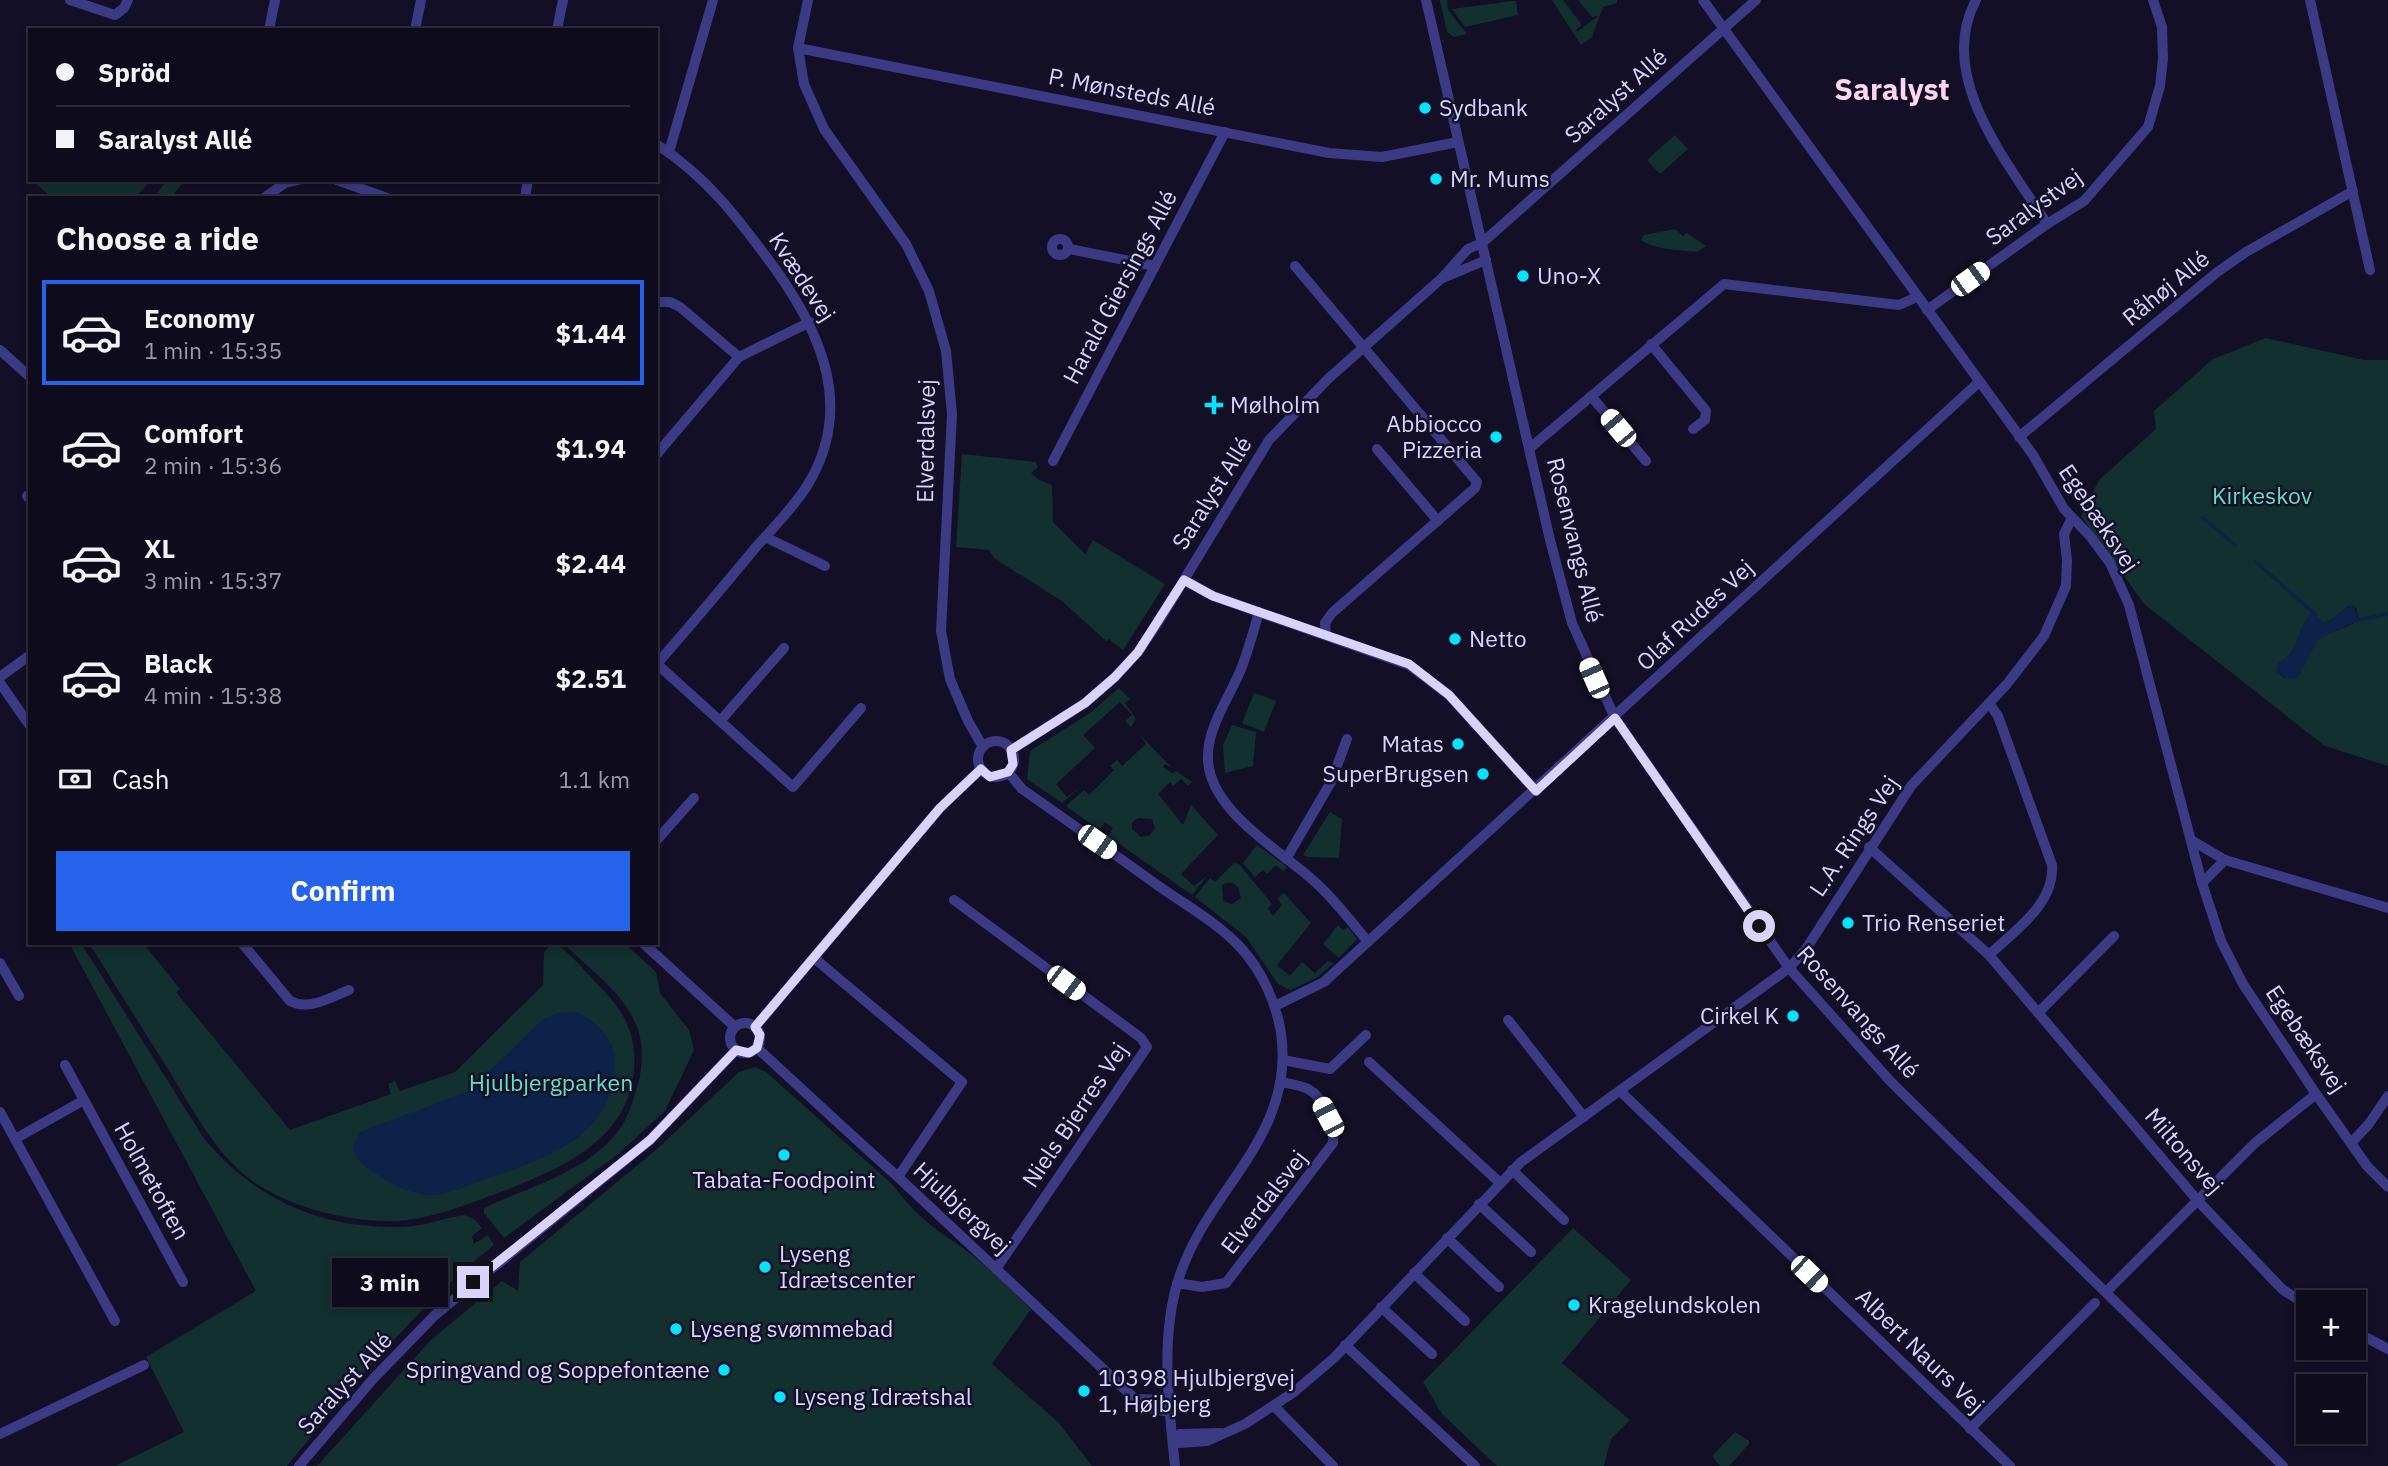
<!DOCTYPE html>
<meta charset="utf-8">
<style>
body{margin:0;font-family:"IBM Plex Sans",sans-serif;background:#171425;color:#f1f3f6;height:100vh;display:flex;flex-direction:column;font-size:26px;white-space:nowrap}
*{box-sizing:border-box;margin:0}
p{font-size:23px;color:#9b9ba3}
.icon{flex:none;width:38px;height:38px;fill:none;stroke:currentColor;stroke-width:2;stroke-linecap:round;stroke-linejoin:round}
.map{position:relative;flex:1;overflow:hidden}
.drawer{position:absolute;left:28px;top:196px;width:630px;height:749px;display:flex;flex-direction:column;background:#0e0b1c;border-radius:0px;box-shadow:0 4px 10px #0003,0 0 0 2px #2e2b3b}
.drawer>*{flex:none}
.top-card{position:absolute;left:28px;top:28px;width:630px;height:154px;border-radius:0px;box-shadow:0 4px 10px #0003,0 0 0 2px #2e2b3b;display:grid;align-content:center;height:154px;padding:0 28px;background:#0e0b1c}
.fabs{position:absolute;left:2296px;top:1290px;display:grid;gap:14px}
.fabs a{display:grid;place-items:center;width:70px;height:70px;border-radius:0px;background:#0e0b1c;box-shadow:0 4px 10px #0003,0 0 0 2px #2e2b3b;font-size:35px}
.end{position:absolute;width:32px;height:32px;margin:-16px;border:9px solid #d9d4ff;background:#111;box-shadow:0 0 0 4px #111}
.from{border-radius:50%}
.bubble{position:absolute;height:49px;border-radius:0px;background:#0e0b1c;box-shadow:0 4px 10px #0003,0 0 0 2px #2e2b3b;font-size:23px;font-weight:700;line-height:49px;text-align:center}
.car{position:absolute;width:21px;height:42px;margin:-21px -10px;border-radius:9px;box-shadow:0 0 5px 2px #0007;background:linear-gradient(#fff 24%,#345 0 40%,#fff 0 76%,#345 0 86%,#fff 0)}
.top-card b{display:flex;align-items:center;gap:24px;height:66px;font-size:26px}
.top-card b+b{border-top:2px solid #2e2b3b}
.top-card i{width:18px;height:18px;background:#f1f3f6}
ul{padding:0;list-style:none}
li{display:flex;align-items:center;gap:21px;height:105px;margin:0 14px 10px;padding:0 14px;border:4px solid transparent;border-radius:0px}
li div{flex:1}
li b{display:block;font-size:26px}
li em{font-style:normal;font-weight:700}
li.current{border-color:#2563eb}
li>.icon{width:63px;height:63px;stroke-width:1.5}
h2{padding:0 28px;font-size:32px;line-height:84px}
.pay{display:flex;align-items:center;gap:18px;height:77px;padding:0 28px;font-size:26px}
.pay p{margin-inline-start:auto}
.button{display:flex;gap:14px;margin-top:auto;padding:14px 28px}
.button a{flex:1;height:80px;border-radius:0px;background:#2563eb;color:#fff;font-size:28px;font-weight:700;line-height:80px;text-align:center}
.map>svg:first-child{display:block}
.green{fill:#12302f;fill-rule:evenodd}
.water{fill:#0c2248}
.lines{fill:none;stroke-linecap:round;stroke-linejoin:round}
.stream{stroke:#0c2248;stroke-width:3.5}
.minor{stroke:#3d3a85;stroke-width:10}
.route{stroke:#d9d4ff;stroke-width:9}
.poi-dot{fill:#00e5ff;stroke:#130f26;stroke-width:2.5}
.labels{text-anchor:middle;stroke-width:5;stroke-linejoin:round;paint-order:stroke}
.street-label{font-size:23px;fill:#d9d4ff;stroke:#130f26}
.poi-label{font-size:23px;fill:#d9d4ff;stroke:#130f26;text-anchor:start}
.park-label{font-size:23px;fill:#5fe0c0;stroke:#130f26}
.district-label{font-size:30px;font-weight:bold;fill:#ffd6f0;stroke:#130f26}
</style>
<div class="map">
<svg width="2388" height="1466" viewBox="0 0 2388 1466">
<rect width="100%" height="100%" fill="#130f26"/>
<!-- green -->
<g class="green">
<path d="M 1440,0 L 1447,0 L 1448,10 L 1467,34 L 1454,37 L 1447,32 Z"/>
<path d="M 1552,0 L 1563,0 L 1582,25 L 1576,30 L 1577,32 L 1598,16 L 1592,17 L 1578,0 L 1617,0 L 1617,3 L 1603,7 L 1592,37 L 1581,45 Z"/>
<path d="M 1513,1 L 1516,1 L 1518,15 L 1465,27 L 1452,9 Z"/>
<path d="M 1675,135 L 1688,149 L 1660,174 L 1647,160 Z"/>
<path d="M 32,180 L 151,180 L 135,198 L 52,198 Z"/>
<path d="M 167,180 L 185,180 L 171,198 L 153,198 Z"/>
<path d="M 1675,229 L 1683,236 L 1687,233 L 1706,246 L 1697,252 C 1680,250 1656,250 1641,240 L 1644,235 Z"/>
<path d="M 2266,338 L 2364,360 L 2388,360 L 2388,766 L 2325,746 L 2144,604 L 2081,516 L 2099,480 L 2156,429 L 2154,411 L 2213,359 ZM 2348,606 L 2356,608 L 2359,620 C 2348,628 2331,631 2319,639 C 2310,645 2303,668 2298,678 L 2283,678 L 2278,664 L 2294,653 L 2308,617 L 2311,615 L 2324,623 L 2336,618 Z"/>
<path d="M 962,454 L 1036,462 L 1038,467 L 1031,473 L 1039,480 L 1052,485 L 1053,522 L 1085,554 L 1093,540 L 1165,584 L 1123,650 L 1109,639 L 1106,641 L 1062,601 L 994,558 L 989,550 L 956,547 Z"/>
<path d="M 1119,688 L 1130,699 L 1125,703 L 1136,719 L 1131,727 L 1125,721 L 1132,715 L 1120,702 L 1083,735 L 1095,748 L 1056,784 L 1067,797 L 1081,787 L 1062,803 L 1027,779 L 1030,751 L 1090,713 Z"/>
<path d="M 1254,693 L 1276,701 L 1264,732 L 1242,723 Z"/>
<path d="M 1232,725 L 1256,732 L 1253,766 L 1225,773 L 1223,745 Z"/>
<path d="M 1140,735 L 1172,768 L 1165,764 L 1163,767 L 1172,773 L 1176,771 L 1192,782 L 1188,786 L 1181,779 L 1173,786 L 1170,782 L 1158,794 L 1183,825 L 1191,805 L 1218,835 L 1181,874 L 1194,886 L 1207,876 L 1192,895 L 1108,836 L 1113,828 L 1105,822 L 1099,830 L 1066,806 L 1084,790 L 1089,795 L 1114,770 L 1110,766 L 1117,760 L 1122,766 L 1146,744 ZM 1138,818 L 1152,819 L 1155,828 L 1150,835 L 1141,837 L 1132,829 L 1132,823 Z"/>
<path d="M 1330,812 L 1342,819 L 1339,858 L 1308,857 L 1303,855 Z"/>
<path d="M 1257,845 L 1287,867 L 1283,871 L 1276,865 L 1267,874 L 1263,870 L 1255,877 L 1243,863 Z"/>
<path d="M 1234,863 L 1239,864 L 1272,904 L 1268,908 L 1273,916 L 1282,905 L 1277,899 L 1284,893 L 1311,923 L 1277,965 L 1290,976 L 1302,962 L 1315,973 L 1328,961 L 1334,963 L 1316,978 L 1290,990 L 1278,984 L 1246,937 L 1195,897 L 1210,878 L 1215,882 ZM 1226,883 L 1233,883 L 1238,887 L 1241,898 L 1232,904 L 1223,901 L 1222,885 Z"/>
<path d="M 1338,925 L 1343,930 L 1348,927 L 1357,939 L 1339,958 L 1323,944 Z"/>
<path d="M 69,943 L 81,943 L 203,1137 C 253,1199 321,1229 401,1227 C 423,1227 443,1218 464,1215 L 474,1219 L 482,1228 L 472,1236 L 474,1244 L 488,1235 L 494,1245 C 415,1308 351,1388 287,1466 L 115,1466 L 184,1432 L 146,1357 L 256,1291 Z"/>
<path d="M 89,943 L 143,943 L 180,989 L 176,992 L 290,1130 L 391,1094 L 388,1084 L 395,1081 L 400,1091 L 455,1072 L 543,985 L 544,952 L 553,943 C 566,947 591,978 603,990 C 625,1012 637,1037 634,1070 C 628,1144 553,1172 493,1195 C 457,1208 423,1222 385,1221 C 342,1220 290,1207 254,1182 C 216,1155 192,1109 168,1069 C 141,1027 115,985 89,943 Z"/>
<path d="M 563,943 L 624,943 L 656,972 L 660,993 L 689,1030 L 694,1050 L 665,1111 L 618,1154 L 504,1238 L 484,1213 L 484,1208 C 529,1187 596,1169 623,1124 C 630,1112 634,1097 638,1084 C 644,1062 644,1037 632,1016 C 617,988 586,966 563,943 Z"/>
<path d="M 755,1067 L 766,1072 L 893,1185 C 911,1210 931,1227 957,1244 C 983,1261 1007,1287 1031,1309 L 992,1364 L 1059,1423 L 1092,1466 L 317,1466 L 431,1340 L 502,1281 L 518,1291 L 520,1262 L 656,1150 L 739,1072 Z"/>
<path d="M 1573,1228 L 1631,1280 L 1562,1363 L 1630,1420 L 1611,1439 L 1604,1466 L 1497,1466 L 1442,1414 L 1423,1382 Z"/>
<path d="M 1735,1432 L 1749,1441 L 1749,1444 L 1729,1466 L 1720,1466 L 1712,1456 Z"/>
</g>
<!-- water -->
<g class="water">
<path d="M 2353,605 L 2359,620 L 2318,639 L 2298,678 L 2291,680 L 2276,674 L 2278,664 C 2302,649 2294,631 2312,612 L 2324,623 C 2337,619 2340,608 2353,605 Z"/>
<path d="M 577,1012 C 600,1023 618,1043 615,1070 C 608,1140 544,1159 486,1179 C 468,1185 449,1195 430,1195 C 414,1195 394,1185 381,1177 C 368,1169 356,1162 353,1147 L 360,1132 L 469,1091 L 542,1020 L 558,1013 Z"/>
</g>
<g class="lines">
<!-- stream -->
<g class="stream">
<path d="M 2203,518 L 2235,545"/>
<path d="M 2256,562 L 2315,614"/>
<path d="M 2355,621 L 2388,614"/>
</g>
<!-- minor -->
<g class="minor">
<path d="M 70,0 L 115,15 L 124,8 L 128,0"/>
<path d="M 808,0 L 798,48 L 804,84 L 824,129 L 906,244 L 929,291 L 946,351 L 952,414 L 941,631 L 950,679 L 968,721 L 983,747"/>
<path d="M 1426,0 L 1550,540 L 1572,623 L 1615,718 L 1789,968 L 1892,1083 L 2283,1466"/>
<path d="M 1703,0 L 2033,455 L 2064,509 L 2090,536 L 2110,563 L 2129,605 L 2202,883 L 2221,941 L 2243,984 L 2316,1094 L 2367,1166 L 2388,1187"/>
<path d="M 1976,0 C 1935,77 2008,162 2047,224"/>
<path d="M 2310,0 L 2370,270"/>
<path d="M 269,30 L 275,0"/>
<path d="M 415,30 L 421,0"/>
<path d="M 557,30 L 563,0"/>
<path d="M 798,48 L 1329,153 L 1382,157 L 1458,142"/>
<path d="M 656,144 C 708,177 740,221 776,270 C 823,336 854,410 807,486 C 793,508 773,528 756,547 C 723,587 690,626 656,665"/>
<path d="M 669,152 L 713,0"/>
<path d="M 337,180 L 387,198"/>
<path d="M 264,198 L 285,183 L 298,180"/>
<path d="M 525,198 L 528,180"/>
<circle cx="1060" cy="247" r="8"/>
<path d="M 1069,249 L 1155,266"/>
<path d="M 1295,266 L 1477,482 L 1475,488 L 1332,613 L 1325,623 L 1326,635"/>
<path d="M 1443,278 L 1486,260"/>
<path d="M 656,302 L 670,302 L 680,307 L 739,357"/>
<path d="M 1927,310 L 2047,224 L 2084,201 L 2148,127 L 2160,86 L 2163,59 L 2162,27 L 2153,0"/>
<path d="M 1651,344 L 1706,411 L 1705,420 L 1693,429"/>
<path d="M 0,350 L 30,377"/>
<path d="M 1591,396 L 1646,461"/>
<path d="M 2019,437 L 2216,273 L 2246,252 L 2353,191"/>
<path d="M 1530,448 L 1724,284 L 1899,305 L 1917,297"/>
<path d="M 1377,449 L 1438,521"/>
<path d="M 656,455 L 739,357 L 810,322"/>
<path d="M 1053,461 L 1225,132"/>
<path d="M 27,496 L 30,499"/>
<path d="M 765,537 L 825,566"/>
<path d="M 1184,580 L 1213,596 L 1409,665 L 1449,695 L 1536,791"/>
<path d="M 1259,612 C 1254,630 1249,647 1243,664 C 1233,692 1209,723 1208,754 C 1205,806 1273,846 1307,875 C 1330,894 1349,919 1368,942"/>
<path d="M 657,664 L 793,787 L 861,708"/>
<path d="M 0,677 L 30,655"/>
<path d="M 0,683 L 30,726"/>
<path d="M 1989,703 L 1998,716 L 2052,865 C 2055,904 2015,930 1989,955"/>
<path d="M 721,720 L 784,648"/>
<circle cx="996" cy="759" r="18"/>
<path d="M 1011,750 L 1085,703 L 1115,677 L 1138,652 L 1159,621 L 1269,440 L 1329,378 L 1442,278 L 1468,249 L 1482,243 L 1756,0"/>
<path d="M 1008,772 L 1022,789 C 1068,821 1114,854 1160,887 C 1187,906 1218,923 1241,948 C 1262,971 1276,1002 1281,1033 C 1296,1138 1205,1190 1178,1281 C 1160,1339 1169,1407 1175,1466"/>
<path d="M 2191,840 L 2225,860 L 2388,908"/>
<path d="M 656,841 L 694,798"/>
<path d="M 1869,847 L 1989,955 L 2198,1201 L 2282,1289 L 2308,1306"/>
<path d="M 1286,859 L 1331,782 L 1347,739"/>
<path d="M 2202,883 L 2225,860"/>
<path d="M 954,900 L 1141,1038 L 1147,1047 L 996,1269"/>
<path d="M 242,943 L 290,1001 C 309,1011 331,997 349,990"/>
<path d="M 643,943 L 735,1027"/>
<path d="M 814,958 L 962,1082 L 898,1177"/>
<path d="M 0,963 L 19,996"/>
<path d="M 1275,1006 L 1324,982 L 1979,382"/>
<path d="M 2038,1013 L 2114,936"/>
<path d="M 1508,1020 L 1584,1117"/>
<circle cx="745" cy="1038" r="15"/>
<path d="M 755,1027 L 940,808 L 981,769"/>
<path d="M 757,1048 C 804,1091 851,1135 898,1177 L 1133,1397 L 1148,1409 L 1164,1411 L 1171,1406 L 1165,1400 L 1137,1399"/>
<path d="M 1283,1060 L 1330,1069 L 1366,1035"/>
<path d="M 1369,1062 L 1499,1182"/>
<path d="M 65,1065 L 183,1282"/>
<path d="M 1620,1091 L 2010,1466"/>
<path d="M 0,1112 L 115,1321"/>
<path d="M 15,1139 L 84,1100"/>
<path d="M 2351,1143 L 2368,1125 L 2388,1096"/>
<path d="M 1512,1170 L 1564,1220"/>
<path d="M 1479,1204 L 1531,1252"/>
<path d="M 1447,1238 L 1499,1287"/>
<path d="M 1414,1273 L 1465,1321"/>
<path d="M 1177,1283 L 1202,1287 L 1226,1283 L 1333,1143 C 1334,1126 1324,1097 1308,1089 C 1300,1085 1290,1084 1281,1082"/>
<path d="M 2106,1292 L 2255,1143 L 2316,1094"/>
<path d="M 1381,1307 L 1432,1354"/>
<path d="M 2354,1331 L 2388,1349"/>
<path d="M 1345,1345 L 1475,1466"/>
<path d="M 1274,1406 L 1333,1466"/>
<path d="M 1970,1429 L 2095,1303"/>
<path d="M 0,1434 L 144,1365"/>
<path d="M 1174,1439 L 1180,1443 L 1207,1441 L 1245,1424 L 1294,1392 L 1334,1358 L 1521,1162 L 1789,968 L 1806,949 L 1911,786 L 2007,684 L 2044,636 L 2066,586 L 2067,560 L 2064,534 L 2072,518"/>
<path d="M 1174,1439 L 1180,1434 L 1220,1433"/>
<path d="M 299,1466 L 373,1379 L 435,1315 L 650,1140 L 736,1050"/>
</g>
</g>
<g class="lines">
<!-- route -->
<path class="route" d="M 473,1282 L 650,1140 L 736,1050 L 749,1053 L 757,1048 L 760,1035 L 755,1027 L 940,808 L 981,769 L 990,777 L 1008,772 L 1013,764 L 1011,750 L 1085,703 L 1115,677 L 1138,652 L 1184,580 L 1213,596 L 1409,664 L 1449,695 L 1536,791 L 1615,718 L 1759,926"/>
</g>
<!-- markers -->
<g class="poi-dot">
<circle cx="1425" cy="108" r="7"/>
<circle cx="1436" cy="179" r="7"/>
<circle cx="1523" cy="276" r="7"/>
<path d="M1210.5 394.5h7v7h7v7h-7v7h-7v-7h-7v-7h7z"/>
<circle cx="1496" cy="437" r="7"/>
<circle cx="1455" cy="639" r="7"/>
<circle cx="1458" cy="744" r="7"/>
<circle cx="1483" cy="774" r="7"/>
<circle cx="1848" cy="923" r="7"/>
<circle cx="1793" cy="1016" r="7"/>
<circle cx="784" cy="1155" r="7"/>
<circle cx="765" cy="1267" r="7"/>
<circle cx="1574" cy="1305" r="7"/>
<circle cx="676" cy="1329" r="7"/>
<circle cx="724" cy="1370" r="7"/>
<circle cx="1084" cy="1391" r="7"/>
<circle cx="780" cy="1397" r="7"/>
</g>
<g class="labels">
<!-- street labels -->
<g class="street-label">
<text transform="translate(1132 92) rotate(11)" y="8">P. Mønsteds Allé</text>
<text transform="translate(1616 96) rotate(-42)" y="8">Saralyst Allé</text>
<text transform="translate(2034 207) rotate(-36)" y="8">Saralystvej</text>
<text transform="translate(802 277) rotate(57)" y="8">Kvædevej</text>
<text transform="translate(1120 287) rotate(-62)" y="8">Harald Giersings Allé</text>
<text transform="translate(2166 288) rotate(-39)" y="8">Råhøj Allé</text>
<text transform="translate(926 441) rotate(-89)" y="8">Elverdalsvej</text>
<text transform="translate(1212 493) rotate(-58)" y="8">Saralyst Allé</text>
<text transform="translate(2099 518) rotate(56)" y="8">Egebæksvej</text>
<text transform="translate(1575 540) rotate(76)" y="8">Rosenvangs Allé</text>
<text transform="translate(1695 615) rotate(-43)" y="8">Olaf Rudes Vej</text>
<text transform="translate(1854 836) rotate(-56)" y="8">L.A. Rings Vej</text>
<text transform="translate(1858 1012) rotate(48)" y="8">Rosenvangs Allé</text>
<text transform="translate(2306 1039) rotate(56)" y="8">Egebæksvej</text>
<text transform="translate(1075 1115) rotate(-56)" y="8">Niels Bjerres Vej</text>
<text transform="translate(2184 1151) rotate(49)" y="8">Miltonsvej</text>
<text transform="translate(152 1181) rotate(61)" y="8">Holmetoften</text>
<text transform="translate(1264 1202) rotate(-52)" y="8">Elverdalsvej</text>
<text transform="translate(962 1208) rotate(43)" y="8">Hjulbjergvej</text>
<text transform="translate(1920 1351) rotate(44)" y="8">Albert Naurs Vej</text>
<text transform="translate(345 1383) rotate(-48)" y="8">Saralyst Allé</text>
</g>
<!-- poi labels -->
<g class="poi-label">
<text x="1439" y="116">Sydbank</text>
<text x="1450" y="187">Mr. Mums</text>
<text x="1537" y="284">Uno-X</text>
<text x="1230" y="413">Mølholm</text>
<text x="1482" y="432" text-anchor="end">Abbiocco<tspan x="1482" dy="26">Pizzeria</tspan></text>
<text x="1469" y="647">Netto</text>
<text x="1444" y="752" text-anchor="end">Matas</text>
<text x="1469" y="782" text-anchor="end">SuperBrugsen</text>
<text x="1862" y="931">Trio Renseriet</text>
<text x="1779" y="1024" text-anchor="end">Cirkel K</text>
<text x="784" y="1188" text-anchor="middle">Tabata-Foodpoint</text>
<text x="779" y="1262">Lyseng<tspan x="779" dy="26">Idrætscenter</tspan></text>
<text x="1588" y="1313">Kragelundskolen</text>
<text x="690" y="1337">Lyseng svømmebad</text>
<text x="710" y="1378" text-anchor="end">Springvand og Soppefontæne</text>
<text x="1098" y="1386">10398 Hjulbjergvej<tspan x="1098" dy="26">1, Højbjerg</tspan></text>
<text x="794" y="1405">Lyseng Idrætshal</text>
</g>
<!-- park labels -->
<g class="park-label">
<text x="2262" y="504">Kirkeskov</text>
<text x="551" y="1091">Hjulbjergparken</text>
</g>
<!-- district labels -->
<g class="district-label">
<text x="1892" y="100">Saralyst</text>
</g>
</g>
</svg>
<div class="fabs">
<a>+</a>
<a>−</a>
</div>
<i class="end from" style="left:1759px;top:926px"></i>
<i class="end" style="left:473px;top:1282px"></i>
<div class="bubble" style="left:332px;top:1258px;width:116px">3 min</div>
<i class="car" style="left:1970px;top:279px;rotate:54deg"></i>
<i class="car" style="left:1618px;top:428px;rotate:320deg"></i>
<i class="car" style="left:1594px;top:678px;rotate:336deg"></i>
<i class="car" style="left:1097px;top:842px;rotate:125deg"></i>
<i class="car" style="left:1066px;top:983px;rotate:127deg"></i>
<i class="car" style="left:1328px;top:1117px;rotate:332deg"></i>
<i class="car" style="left:1809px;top:1274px;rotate:134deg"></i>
<div class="top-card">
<b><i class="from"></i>Spröd</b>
<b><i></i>Saralyst Allé</b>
</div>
<section class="drawer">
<h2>Choose a ride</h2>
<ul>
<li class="current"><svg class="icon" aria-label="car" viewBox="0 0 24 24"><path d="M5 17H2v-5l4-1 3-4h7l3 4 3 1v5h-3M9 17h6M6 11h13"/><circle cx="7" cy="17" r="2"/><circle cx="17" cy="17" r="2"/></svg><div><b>Economy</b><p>1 min · 15:35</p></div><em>$1.44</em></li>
<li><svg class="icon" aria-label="car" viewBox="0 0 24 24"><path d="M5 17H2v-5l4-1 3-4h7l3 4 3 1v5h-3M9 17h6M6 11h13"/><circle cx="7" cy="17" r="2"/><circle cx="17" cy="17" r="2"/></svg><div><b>Comfort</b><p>2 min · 15:36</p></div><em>$1.94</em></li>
<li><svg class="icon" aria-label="car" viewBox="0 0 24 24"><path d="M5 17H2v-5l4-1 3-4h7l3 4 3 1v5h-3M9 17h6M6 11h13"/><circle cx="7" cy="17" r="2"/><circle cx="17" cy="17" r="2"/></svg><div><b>XL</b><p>3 min · 15:37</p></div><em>$2.44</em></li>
<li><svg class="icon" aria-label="car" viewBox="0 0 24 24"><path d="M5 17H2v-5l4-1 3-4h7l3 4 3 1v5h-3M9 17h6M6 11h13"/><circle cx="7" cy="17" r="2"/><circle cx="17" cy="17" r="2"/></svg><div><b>Black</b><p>4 min · 15:38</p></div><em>$2.51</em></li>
</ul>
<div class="pay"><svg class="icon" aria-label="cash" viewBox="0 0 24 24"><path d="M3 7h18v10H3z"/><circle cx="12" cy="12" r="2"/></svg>Cash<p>1.1 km</p></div>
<div class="button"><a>Confirm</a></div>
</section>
</div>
